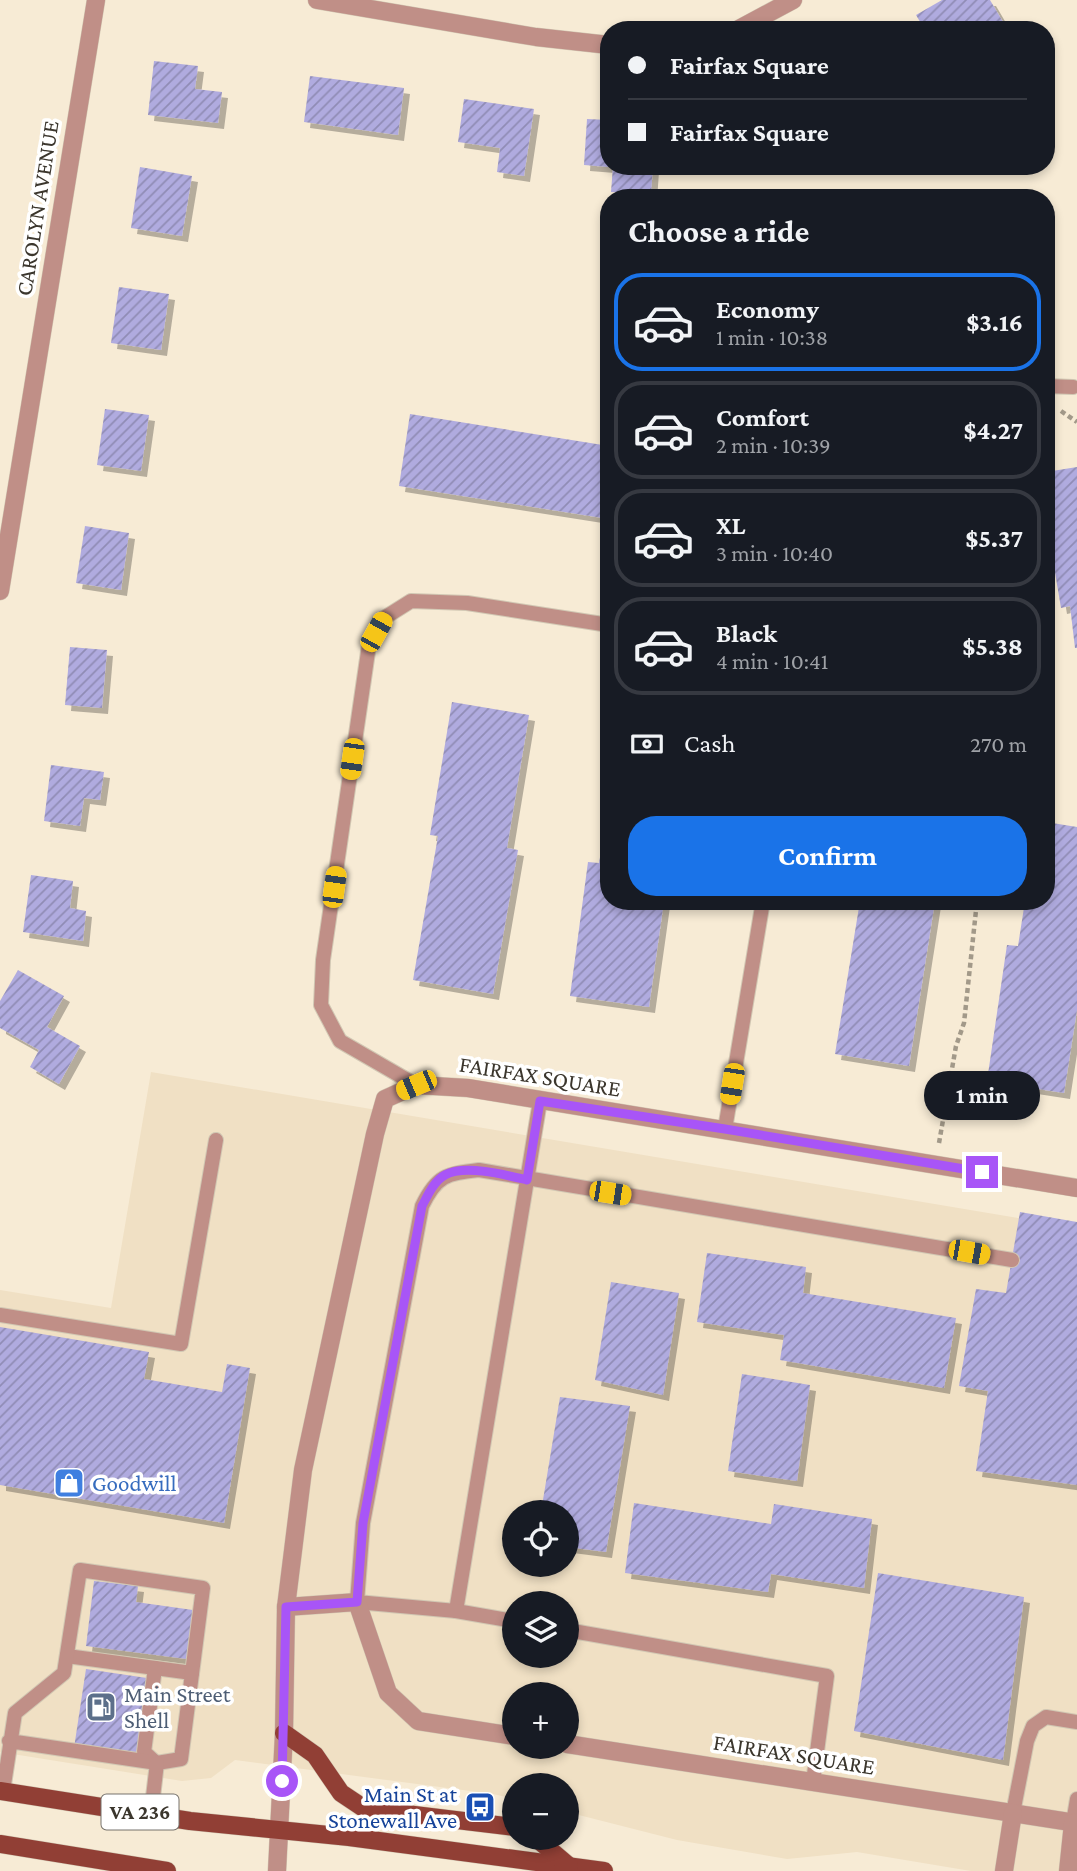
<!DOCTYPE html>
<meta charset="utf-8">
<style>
body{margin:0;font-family:"Crimson Pro",serif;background:#242831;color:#f1f3f6;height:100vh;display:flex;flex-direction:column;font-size:26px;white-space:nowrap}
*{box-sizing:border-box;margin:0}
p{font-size:23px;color:#9ea1a6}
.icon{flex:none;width:38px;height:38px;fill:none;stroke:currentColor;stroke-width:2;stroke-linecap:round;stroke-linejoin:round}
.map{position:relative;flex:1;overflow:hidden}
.details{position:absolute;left:600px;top:189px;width:455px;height:721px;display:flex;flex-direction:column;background:#171b24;border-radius:28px;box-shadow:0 4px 10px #0003}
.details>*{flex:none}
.top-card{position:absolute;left:600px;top:21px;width:455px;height:154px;border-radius:28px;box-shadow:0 4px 10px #0003;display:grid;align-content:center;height:154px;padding:0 28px;background:#171b24}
.fabs{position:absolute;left:502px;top:1500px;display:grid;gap:14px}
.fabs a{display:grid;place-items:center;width:77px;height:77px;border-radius:50%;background:#171b24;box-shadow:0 4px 10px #0003;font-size:35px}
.end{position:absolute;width:32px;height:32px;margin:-16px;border:9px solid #a855f7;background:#fff;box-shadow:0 0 0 4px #fff}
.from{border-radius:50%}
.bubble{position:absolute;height:49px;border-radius:24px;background:#171b24;box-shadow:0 4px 10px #0003;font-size:23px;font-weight:700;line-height:49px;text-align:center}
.car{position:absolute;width:21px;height:42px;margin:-21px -10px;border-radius:9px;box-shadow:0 0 5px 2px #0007;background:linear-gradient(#f5c518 24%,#345 0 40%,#f5c518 0 76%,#345 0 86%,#f5c518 0)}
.top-card b{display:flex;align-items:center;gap:24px;height:66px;font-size:26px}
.top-card b+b{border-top:2px solid #363941}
.top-card i{width:18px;height:18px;background:#f1f3f6}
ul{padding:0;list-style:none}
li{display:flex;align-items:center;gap:21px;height:98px;margin:0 14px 10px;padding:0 14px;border:4px solid #363941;border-radius:28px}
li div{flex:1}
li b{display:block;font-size:26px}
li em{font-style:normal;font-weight:700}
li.on{border-color:#1a73e8}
li>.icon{width:63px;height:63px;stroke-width:1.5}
h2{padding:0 28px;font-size:32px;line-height:84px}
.pay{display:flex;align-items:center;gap:18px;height:77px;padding:0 28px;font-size:26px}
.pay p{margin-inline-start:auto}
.cta{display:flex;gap:14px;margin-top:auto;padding:14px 28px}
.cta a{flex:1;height:80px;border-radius:28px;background:#1a73e8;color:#fff;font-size:28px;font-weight:700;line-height:80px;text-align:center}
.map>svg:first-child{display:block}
.built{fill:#f0e0c4;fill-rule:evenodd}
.building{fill:url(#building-hatch);filter:url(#shadow)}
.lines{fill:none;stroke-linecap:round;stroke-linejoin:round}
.lane-casing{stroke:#d1c7b3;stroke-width:16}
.street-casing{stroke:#d1c7b3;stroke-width:19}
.primary-casing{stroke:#d1c7b3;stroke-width:19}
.path{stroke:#a29989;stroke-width:4.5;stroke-dasharray:5 3.5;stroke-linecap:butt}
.lane{stroke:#c08f87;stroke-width:14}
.street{stroke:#c08f87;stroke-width:18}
.primary{stroke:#913f35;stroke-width:18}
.route{stroke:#a855f7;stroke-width:9}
.labels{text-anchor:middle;stroke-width:7;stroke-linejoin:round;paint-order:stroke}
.shield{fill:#fff;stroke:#76726c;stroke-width:2}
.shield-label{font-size:21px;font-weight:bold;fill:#3b362d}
.street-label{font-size:23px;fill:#3b362d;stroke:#fff}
.shop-label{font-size:23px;fill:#366cbe;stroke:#fff;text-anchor:start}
.service-label{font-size:23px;fill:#4e5e75;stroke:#fff;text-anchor:start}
.transit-label{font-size:23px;fill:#164399;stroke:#fff;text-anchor:end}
</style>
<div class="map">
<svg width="1077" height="1871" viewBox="0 0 1077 1871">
<defs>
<pattern id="building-hatch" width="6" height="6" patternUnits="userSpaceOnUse" patternTransform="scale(1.75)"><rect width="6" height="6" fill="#b0abdf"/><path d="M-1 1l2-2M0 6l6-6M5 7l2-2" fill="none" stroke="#908cb5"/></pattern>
<filter id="shadow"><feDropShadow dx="6" dy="6" stdDeviation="0" flood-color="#0004"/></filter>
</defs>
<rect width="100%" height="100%" fill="#f7ebd5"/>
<!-- built -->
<path class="built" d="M 151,1072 L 1077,1228 L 1077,1871 L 971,1871 L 857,1852 L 787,1859 L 677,1840 L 567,1812 L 567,1785 L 514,1785 L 514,1799 L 493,1794 L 235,1760 L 211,1778 L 182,1781 L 0,1752 L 0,1290 L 111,1308 ZM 514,1512 L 567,1512 L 567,1564 L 514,1564 ZM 514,1603 L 567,1603 L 567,1656 L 514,1656 ZM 514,1694 L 567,1694 L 567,1746 L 514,1746 Z"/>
<!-- building -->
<g class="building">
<path d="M 942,0 L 990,0 L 1003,22 L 989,30 L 925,30 L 916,15 Z"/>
<path d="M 154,61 L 198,66 L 195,89 L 222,92 L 218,123 L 148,115 Z"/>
<path d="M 310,76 L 404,88 L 398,135 L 304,122 Z"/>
<path d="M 464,99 L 534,109 L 524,176 L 497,172 L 500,148 L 458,142 Z"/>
<path d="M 587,119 L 609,120 L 609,167 L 584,165 Z"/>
<path d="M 613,166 L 653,166 L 651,194 L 611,192 Z"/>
<path d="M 140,167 L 192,176 L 182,236 L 131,228 Z"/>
<path d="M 119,287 L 169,294 L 161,350 L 111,343 Z"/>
<path d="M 105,409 L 149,415 L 141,471 L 97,465 Z"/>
<path d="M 410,414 L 609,446 L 609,519 L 399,486 Z"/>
<path d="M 1077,467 L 1077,648 L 1075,648 L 1070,606 L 1061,608 L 1046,519 L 1046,472 Z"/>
<path d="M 85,526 L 129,533 L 121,590 L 76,583 Z"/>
<path d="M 70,647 L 107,650 L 102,708 L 65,705 Z"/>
<path d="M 452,702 L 529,715 L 507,848 L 518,850 L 493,994 L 413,980 L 438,836 L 430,835 Z"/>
<path d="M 51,765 L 104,772 L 100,800 L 84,798 L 80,826 L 44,821 Z"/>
<path d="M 608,809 L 609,901 L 664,901 L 649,1007 L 570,996 L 588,862 L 599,863 Z"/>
<path d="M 1046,822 L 1077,827 L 1077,1010 L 1064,1093 L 987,1081 L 1007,945 L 1018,946 L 1025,901 L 1046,901 Z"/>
<path d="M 31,875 L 73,881 L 70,908 L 86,911 L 83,941 L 23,932 Z"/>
<path d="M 860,901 L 935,901 L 909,1066 L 835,1054 Z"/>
<path d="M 18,970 L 64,996 L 47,1027 L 80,1046 L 59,1084 L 30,1067 L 39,1050 L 0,1028 L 0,1001 Z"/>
<path d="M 1020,1212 L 1077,1222 L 1077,1485 L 976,1471 L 988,1391 L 959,1386 L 976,1289 L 1006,1293 Z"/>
<path d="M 707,1253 L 806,1267 L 803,1293 L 956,1318 L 944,1388 L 780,1360 L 784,1335 L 697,1322 Z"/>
<path d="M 611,1282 L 679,1293 L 663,1395 L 595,1380 Z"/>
<path d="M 0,1327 L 149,1352 L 144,1379 L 222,1392 L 227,1364 L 250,1368 L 224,1523 L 0,1485 Z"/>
<path d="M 742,1374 L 810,1385 L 797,1481 L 728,1471 Z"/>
<path d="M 560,1397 L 630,1406 L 606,1552 L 567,1547 L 567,1512 L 541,1512 Z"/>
<path d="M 634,1503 L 771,1524 L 774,1504 L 872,1519 L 864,1588 L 771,1574 L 768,1592 L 625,1573 Z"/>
<path d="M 878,1573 L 1024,1597 L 1003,1760 L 854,1731 Z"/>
<path d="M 94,1581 L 138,1586 L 136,1602 L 193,1610 L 187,1659 L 86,1646 Z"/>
<path d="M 86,1669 L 147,1678 L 136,1756 L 74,1748 Z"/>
</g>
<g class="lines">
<!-- lane casing -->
<g class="lane-casing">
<g id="lane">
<path d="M 1046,386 L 1073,387"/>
<path d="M 416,1085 L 340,1041 L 321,1005 L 323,960 L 369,645 L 384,618 L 411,601 L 467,603 L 609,625"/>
<path d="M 725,1129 L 763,901"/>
<path d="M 0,1315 L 181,1344 L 216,1140"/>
<path d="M 456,1611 L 540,1101"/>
<path d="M 514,1621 L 456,1611 L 357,1602 L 363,1523 L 422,1206 C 437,1175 446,1174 479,1170 L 1012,1260"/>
<path d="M 567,1630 L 827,1676 L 813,1782"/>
<path d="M 67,1656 L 192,1673"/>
<path d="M 155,1668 L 144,1752 L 156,1763"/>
<path d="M 3,1791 L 15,1713 L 64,1673 L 80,1570 L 203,1588 L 181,1759 L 157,1763 L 9,1741"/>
<path d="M 1013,1813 L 1027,1741 L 1033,1726 L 1046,1717 L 1077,1722"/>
<path d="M 151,1814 L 157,1763"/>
<path d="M 1073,1823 L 1077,1799"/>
</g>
</g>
<!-- street casing -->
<g class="street-casing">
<g id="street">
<path d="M 317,0 L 536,37 L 609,45"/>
<path d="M 737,30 L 793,0"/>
<path d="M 0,591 L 96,0"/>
<path d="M 286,1607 L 357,1602 L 388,1693 L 418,1721 L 514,1736"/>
<path d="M 567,1744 L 1077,1823"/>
<path d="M 277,1871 L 284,1733 L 286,1607 L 303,1470 L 375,1134 L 385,1099 L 416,1085 L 468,1088 L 1077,1188"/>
<path d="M 1004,1871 L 1013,1813"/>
<path d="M 1068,1871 L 1073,1823"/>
</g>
</g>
<!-- primary casing -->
<g class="primary-casing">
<g id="primary">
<path d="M 284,1733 L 315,1755 L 341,1793 L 365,1809 L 514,1827"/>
<path d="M 0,1791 L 190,1821 L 349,1837 L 604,1871"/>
<path d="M 536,1838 L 569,1866"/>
<path d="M 0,1844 L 167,1871"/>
</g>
</g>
<!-- path -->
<g class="path">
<path d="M 1061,411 L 1077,422"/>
<path d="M 1046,682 L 1046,683"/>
<path d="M 939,1143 L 956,1046 L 964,1023 L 977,901"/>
</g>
<!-- lane -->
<use href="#lane" class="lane"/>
<!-- street -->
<use href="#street" class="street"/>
<!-- primary -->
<use href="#primary" class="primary"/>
</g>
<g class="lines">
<!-- route -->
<path class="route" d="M 282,1781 L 286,1607 L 357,1602 L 363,1523 L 422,1206 C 428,1195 434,1181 445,1175 C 465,1164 506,1175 527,1180 L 540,1101 L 725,1129 L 982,1172"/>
</g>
<!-- icons -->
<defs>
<g id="shop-square" transform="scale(1.575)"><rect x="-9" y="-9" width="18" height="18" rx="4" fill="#3f7fe0" stroke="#fff"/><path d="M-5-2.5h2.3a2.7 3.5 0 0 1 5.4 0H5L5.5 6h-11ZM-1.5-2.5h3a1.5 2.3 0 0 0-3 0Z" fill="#fff"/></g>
<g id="fuel-square" transform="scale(1.575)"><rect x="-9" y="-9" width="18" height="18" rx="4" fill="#5c6f8a" stroke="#fff"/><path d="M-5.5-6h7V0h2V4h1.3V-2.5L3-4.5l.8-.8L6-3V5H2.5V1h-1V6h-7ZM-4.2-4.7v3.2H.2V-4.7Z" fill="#fff"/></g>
<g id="bus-square" transform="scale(1.575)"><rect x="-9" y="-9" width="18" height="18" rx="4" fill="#1a4fb4" stroke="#fff"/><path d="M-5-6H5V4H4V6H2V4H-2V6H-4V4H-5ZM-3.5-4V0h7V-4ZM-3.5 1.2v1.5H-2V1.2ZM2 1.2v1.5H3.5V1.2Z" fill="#fff"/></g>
</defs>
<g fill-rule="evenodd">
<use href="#shop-square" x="69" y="1483"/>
<use href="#fuel-square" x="101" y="1707"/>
<use href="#bus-square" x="480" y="1807"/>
</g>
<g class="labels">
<!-- shield labels -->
<rect class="shield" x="101.5" y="1794.5" width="77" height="35" rx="5"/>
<g class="shield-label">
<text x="140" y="1819">VA 236</text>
</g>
<!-- street labels -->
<g class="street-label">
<text transform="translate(37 208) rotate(-81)" y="8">CAROLYN AVENUE</text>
<text transform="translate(540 1076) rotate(9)" y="8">FAIRFAX SQUARE</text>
<text transform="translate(794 1754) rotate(9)" y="8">FAIRFAX SQUARE</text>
</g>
<!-- shop labels -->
<g class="shop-label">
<text x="92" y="1491">Goodwill</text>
</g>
<!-- service labels -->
<g class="service-label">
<text x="124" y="1702">Main Street<tspan x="124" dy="26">Shell</tspan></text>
</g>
<!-- transit labels -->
<g class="transit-label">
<text x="457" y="1802">Main St at<tspan x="457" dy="26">Stonewall Ave</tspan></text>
</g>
</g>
</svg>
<div class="fabs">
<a><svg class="icon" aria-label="locate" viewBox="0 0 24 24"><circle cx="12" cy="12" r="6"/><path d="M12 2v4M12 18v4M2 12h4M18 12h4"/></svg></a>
<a><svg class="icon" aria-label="layers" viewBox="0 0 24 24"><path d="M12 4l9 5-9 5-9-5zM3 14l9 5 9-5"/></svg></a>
<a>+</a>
<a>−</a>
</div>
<i class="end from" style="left:282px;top:1781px"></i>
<i class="end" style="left:982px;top:1172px"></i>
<div class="bubble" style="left:924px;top:1071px;width:116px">1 min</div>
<i class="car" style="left:376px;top:632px;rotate:29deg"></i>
<i class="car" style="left:352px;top:759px;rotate:188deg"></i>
<i class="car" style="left:334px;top:887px;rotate:8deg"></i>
<i class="car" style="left:732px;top:1084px;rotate:189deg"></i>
<i class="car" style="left:416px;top:1085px;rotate:247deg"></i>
<i class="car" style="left:610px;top:1193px;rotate:99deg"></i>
<i class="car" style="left:969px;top:1252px;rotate:100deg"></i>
<div class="top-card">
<b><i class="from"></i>Fairfax Square</b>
<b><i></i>Fairfax Square</b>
</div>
<section class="details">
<h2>Choose a ride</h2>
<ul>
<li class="on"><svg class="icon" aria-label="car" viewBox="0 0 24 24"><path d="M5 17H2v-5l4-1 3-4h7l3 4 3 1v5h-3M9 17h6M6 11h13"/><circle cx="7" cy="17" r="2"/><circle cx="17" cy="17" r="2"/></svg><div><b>Economy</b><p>1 min · 10:38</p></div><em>$3.16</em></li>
<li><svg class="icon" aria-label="car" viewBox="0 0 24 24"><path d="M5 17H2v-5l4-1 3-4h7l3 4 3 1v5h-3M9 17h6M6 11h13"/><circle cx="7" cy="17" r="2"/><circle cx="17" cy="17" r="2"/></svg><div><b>Comfort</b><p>2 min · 10:39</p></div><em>$4.27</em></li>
<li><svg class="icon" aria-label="car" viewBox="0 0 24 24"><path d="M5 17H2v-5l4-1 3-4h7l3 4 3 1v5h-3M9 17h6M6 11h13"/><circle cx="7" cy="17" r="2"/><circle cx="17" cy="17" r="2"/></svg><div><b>XL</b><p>3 min · 10:40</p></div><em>$5.37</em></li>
<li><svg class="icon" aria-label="car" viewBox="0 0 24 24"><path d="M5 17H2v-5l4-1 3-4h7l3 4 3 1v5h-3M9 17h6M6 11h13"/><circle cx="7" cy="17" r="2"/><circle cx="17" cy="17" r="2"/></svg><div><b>Black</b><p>4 min · 10:41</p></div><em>$5.38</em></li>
</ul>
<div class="pay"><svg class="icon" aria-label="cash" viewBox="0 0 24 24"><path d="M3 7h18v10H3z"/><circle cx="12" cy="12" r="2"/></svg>Cash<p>270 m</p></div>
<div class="cta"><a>Confirm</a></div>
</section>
</div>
